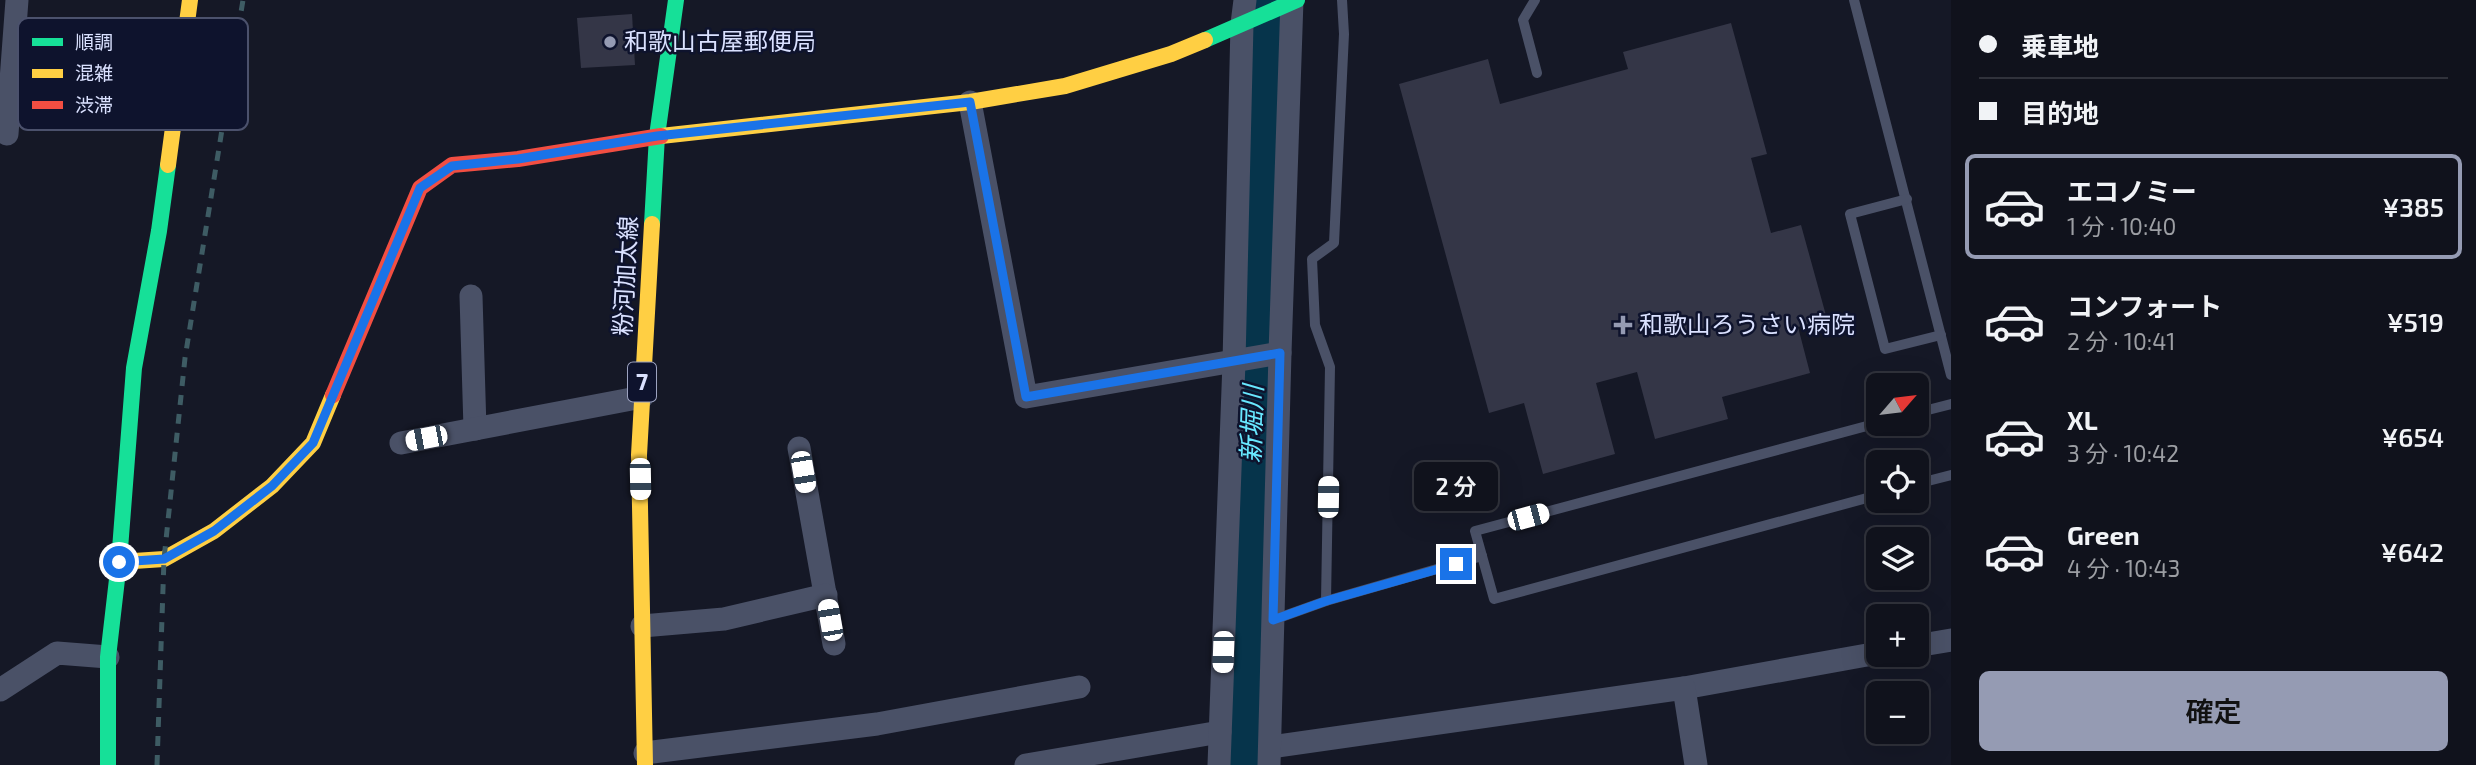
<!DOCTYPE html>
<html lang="ja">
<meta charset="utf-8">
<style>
body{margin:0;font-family:"Exo 2","Noto Sans JP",sans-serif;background:#191b25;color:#f1f3f6;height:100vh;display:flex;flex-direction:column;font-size:26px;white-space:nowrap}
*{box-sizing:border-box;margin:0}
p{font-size:23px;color:#9c9ea3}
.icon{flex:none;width:38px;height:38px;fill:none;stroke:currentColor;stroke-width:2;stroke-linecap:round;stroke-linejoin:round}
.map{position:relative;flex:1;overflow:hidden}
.drawer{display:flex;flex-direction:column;background:#10121c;width:525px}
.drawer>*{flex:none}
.top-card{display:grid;align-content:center;height:154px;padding:0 28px;background:#10121c}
.needle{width:46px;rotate:62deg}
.fabs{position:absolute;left:1866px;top:373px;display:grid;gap:14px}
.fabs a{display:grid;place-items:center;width:63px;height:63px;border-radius:10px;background:#10121c;box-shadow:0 7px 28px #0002,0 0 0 2px #30323b;font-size:35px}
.end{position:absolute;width:32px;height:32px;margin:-16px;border:9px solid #1a73e8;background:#fff;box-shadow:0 0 0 4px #fff}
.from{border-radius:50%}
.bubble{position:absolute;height:49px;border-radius:10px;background:#10121c;box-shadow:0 7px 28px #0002,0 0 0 2px #30323b;font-size:23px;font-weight:600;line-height:49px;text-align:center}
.car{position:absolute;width:21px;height:42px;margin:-21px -10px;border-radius:9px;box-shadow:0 0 5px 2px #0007;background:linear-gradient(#fff 24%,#345 0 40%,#fff 0 76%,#345 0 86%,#fff 0)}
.top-card b{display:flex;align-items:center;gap:24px;height:66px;font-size:26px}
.top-card b+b{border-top:2px solid #30323b}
.top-card i{width:18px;height:18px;background:#f1f3f6}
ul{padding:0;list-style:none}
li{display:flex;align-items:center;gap:21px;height:105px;margin:0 14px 10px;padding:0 14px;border:4px solid transparent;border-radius:10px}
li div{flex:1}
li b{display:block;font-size:26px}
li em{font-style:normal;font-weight:600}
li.active{border-color:#959bb3}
li>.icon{width:63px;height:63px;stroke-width:1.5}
.button{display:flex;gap:14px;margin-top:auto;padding:14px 28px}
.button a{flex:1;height:80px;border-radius:10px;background:#959bb3;color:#111;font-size:28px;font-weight:600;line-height:80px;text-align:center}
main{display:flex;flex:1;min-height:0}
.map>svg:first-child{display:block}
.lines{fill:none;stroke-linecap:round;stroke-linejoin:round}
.river{stroke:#06344b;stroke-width:51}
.building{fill:#343647}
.lane{stroke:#4a5167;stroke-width:10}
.street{stroke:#4a5167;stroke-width:23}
.fast{stroke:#16e098;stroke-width:16}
.slow{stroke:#ffcf43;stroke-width:16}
.jam{stroke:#f24e42;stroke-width:16}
.rail{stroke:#3e5c64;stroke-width:5;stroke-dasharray:10 9;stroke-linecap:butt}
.route{stroke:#1a73e8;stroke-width:9}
.poi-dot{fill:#959bb3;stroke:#0e132d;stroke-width:2.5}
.labels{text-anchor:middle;stroke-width:5;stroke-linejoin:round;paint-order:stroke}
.shield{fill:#0e132d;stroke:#9da3c0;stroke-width:2}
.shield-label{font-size:23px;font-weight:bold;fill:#dae1ff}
.poi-label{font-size:24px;fill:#dae1ff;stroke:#0e132d;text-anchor:start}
.street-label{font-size:24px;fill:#dae1ff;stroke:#0e132d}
.water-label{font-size:26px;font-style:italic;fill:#68e8ff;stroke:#0e132d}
.key{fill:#0e132d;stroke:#4b516c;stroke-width:2}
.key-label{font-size:19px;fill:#dae1ff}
</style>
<main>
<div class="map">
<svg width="1951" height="765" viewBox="0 0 1951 765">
<rect width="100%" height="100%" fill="#151826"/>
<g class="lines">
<!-- river -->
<path class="river" d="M 1241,765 L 1265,0"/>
</g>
<!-- building -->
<g class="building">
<path d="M 632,14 L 635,65 L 581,68 L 577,18 Z"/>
<path d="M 1731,23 L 1767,154 L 1751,158 L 1771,233 L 1801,225 L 1827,319 L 1798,327 L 1810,373 L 1722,397 L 1728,419 L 1655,439 L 1637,372 L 1596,383 L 1615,454 L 1543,474 L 1524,403 L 1489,413 L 1399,84 L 1488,59 L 1500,104 L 1628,69 L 1623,52 Z"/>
</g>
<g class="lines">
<!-- lane -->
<g class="lane">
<path d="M 1535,0 L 1523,20 L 1537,73"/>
<path d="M 1854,0 L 1951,375"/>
<path d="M 1907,199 L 1850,214 L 1885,349 L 1941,335"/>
<path d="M 1916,413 L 1951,404"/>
<path d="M 1878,423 L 1475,531 L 1494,599 L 1878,495"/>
<path d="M 1916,484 L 1951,475"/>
<path d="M 1326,601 L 1482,556"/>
<path d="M 1273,620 L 1326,601 L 1330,367 L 1315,325 L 1312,259 L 1334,243 L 1344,34 L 1342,0"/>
</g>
<!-- street -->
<g class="street">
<path d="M 970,102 L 1026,397 L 1280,353"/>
<path d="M 7,134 L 17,0"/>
<path d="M 471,296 L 475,429"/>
<path d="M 401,443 L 642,397"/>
<path d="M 799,448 L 834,644"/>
<path d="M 642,626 L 724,619 L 826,595"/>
<path d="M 1916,646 L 1951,640"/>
<path d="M 1684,688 L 1878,653"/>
<path d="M 0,690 L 57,653 L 108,657"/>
<path d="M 1270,747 L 1684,688 L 1696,765"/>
<path d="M 645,753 L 877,724 L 1079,687"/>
<path d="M 1026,765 L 1220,732"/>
<path d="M 1219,765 L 1234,362 L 1242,24 L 1245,0"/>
<path d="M 1269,765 L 1280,353 L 1292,0"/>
</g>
<!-- fast -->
<g class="fast">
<path d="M 1205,40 L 1297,0"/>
<path d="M 652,224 L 657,136 L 676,0"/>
<path d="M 108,765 L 108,657 L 119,562 L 134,368 L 159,231 L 168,165"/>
</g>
<!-- slow -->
<g class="slow">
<path d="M 661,136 L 970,102 L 1065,86 L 1171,54 L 1205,40"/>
<path d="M 168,165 L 190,0"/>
<path d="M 119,562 L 164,559 L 214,531 L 272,486 L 313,443 L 333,395"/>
<path d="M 645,765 L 639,455 L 652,224"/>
</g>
<!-- jam -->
<path class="jam" d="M 333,395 L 420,188 L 452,165 L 518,159 L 661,136"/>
<!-- rail -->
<path class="rail" d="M 157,765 L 164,559 L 185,358 L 243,0"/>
</g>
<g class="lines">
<!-- route -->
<path class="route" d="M 119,562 L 164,559 L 214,531 L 272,486 L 313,443 L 420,188 L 452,166 L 518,159 L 657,136 L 970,102 L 1026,397 L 1280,353 L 1273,620 L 1326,601 L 1456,564"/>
</g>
<!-- markers -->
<g class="poi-dot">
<circle cx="610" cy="42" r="7"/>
<path d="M1619.5 314.5h7v7h7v7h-7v7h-7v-7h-7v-7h7z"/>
</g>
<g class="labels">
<!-- shield labels -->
<rect class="shield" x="628" y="362.5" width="28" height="39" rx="5"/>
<g class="shield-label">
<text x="642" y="390">7</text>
</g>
<!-- poi labels -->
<g class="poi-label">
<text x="624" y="50">和歌山古屋郵便局</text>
<text x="1639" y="333">和歌山ろうさい病院</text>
</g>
<!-- street labels -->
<g class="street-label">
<text transform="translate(626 276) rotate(-87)" y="8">粉河加太線</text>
</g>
<!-- water labels -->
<g class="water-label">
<text transform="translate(1252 424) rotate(-88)" y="9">新堀川</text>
</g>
</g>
<!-- legend -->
<rect x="18" y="18" width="230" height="112" rx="10" class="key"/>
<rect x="32" y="38" width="31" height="8" fill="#16e098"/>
<rect x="32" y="69" width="31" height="9" fill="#ffcf43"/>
<rect x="32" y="101" width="31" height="8" fill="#f24e42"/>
<g class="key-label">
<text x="75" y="49">順調</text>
<text x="75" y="80">混雑</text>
<text x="75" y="112">渋滞</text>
</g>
</svg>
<div class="fabs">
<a><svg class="needle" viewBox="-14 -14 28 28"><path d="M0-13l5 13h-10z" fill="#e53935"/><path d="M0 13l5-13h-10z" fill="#9c9ea3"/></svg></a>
<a><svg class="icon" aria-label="locate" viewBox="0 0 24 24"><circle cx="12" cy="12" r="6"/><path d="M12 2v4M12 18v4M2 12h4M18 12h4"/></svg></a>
<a><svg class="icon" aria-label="layers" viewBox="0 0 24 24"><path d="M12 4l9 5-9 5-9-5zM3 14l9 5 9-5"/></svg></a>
<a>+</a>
<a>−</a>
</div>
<i class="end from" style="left:119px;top:562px"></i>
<i class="end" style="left:1456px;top:564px"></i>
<div class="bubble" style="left:1414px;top:462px;width:84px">2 分</div>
<i class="car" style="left:426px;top:438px;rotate:259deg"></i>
<i class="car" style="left:803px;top:472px;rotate:170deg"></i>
<i class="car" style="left:640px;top:479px;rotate:179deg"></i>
<i class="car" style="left:1328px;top:497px;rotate:1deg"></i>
<i class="car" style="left:1528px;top:517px;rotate:75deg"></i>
<i class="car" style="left:830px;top:620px;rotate:350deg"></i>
<i class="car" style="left:1223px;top:652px;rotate:182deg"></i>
</div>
<section class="drawer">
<div class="top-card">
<b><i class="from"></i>乗車地</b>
<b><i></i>目的地</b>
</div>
<ul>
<li class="active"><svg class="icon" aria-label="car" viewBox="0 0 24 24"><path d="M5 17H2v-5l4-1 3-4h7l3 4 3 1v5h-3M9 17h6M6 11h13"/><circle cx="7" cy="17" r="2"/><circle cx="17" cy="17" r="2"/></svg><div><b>エコノミー</b><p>1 分 · 10:40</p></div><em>¥385</em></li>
<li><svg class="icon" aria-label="car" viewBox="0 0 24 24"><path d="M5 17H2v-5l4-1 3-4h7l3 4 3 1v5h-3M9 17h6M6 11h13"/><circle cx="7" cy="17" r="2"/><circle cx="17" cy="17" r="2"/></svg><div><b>コンフォート</b><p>2 分 · 10:41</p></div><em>¥519</em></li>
<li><svg class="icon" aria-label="car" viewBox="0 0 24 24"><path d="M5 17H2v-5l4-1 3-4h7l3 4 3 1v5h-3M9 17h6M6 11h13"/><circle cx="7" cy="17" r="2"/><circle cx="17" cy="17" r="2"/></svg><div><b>XL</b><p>3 分 · 10:42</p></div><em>¥654</em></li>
<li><svg class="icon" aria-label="car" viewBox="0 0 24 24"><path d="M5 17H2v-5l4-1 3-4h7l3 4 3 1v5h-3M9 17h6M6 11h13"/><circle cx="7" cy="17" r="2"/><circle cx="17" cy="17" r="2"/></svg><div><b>Green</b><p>4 分 · 10:43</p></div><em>¥642</em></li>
</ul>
<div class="button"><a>確定</a></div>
</section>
</main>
